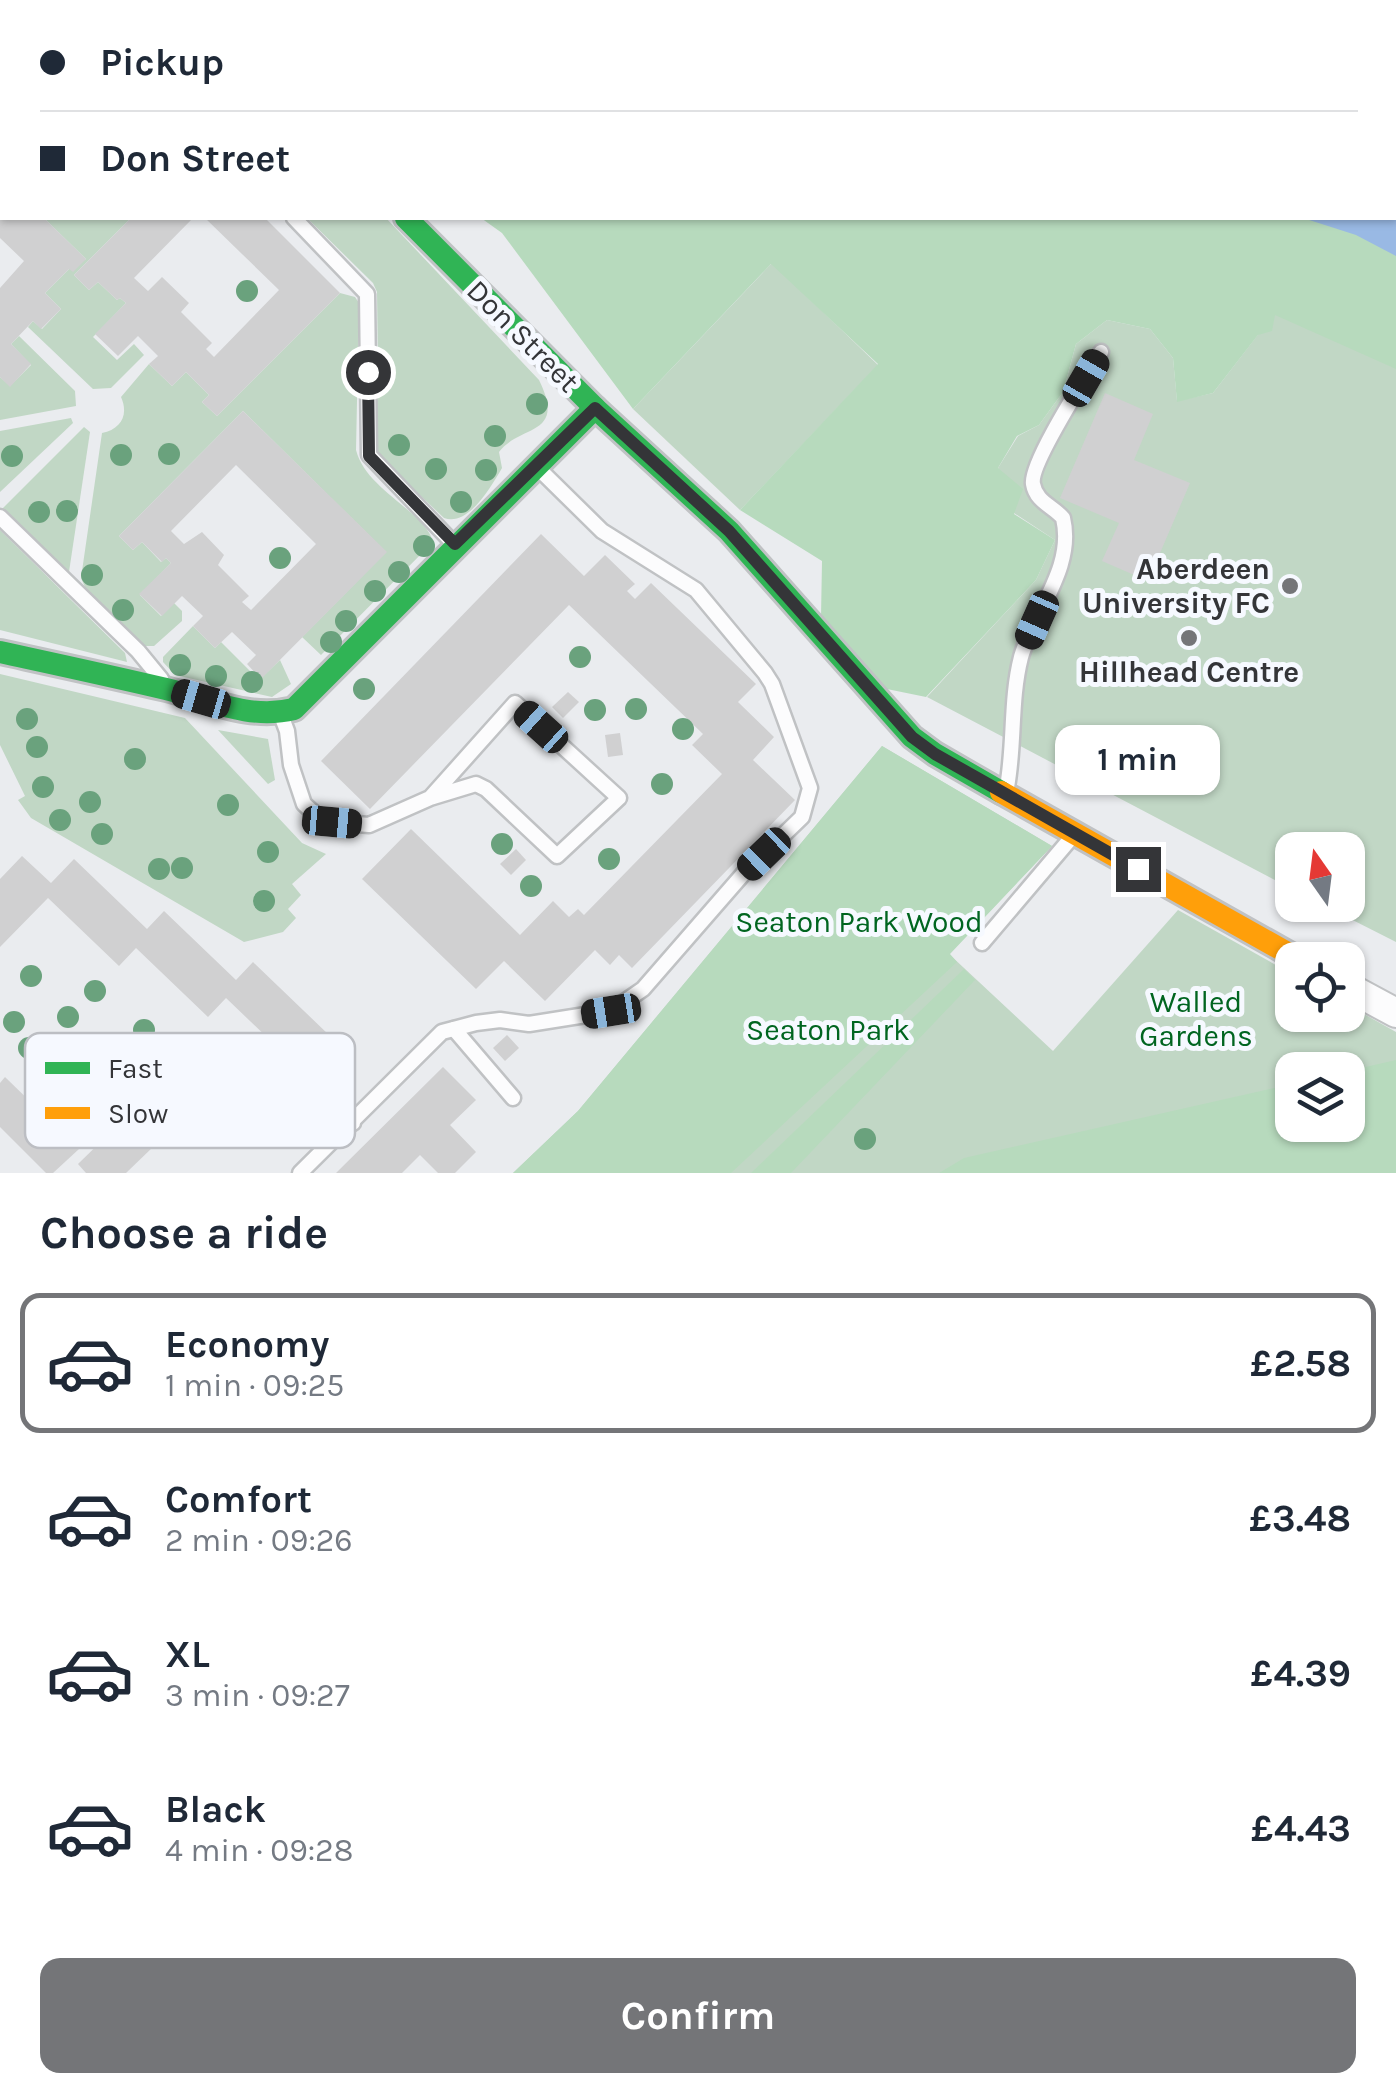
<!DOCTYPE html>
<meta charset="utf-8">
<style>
body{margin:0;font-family:Karla,sans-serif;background:#f6f6f7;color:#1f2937;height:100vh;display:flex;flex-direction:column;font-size:38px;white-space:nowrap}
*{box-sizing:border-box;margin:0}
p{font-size:32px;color:#747a83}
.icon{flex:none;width:55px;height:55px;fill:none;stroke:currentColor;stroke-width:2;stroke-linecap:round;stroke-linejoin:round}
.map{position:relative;height:1173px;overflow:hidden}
.side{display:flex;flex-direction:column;background:#fff;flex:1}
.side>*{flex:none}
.top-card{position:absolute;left:0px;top:0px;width:1398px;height:220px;box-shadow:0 2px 8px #0004;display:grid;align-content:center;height:220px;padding:0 40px;background:#fff}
.needle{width:65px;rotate:346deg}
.buttons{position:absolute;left:1275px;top:832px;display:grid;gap:20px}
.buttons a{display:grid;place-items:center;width:90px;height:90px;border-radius:20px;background:#fff;box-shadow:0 2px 8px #0004;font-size:50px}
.end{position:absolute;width:45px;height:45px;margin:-22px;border:12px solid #343538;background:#fff;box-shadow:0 0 0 5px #fff}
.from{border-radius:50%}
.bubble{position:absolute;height:70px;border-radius:20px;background:#fff;box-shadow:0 2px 8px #0004;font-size:32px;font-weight:700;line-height:70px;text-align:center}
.car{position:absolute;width:30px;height:60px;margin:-30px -15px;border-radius:12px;box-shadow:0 0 8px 2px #0007;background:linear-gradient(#222 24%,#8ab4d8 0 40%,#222 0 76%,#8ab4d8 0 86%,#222 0)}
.top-card b{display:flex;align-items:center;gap:35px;height:95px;font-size:38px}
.top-card b+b{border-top:2px solid #e0e1e3}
.top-card i{width:25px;height:25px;background:#1f2937}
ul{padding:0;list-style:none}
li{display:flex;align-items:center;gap:30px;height:140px;margin:0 20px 15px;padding:0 20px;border:5px solid transparent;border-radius:20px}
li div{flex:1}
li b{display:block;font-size:38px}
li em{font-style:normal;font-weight:700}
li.current{border-color:#747578}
li>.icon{width:90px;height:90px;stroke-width:1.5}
h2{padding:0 40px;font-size:45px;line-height:120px}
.primary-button{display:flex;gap:20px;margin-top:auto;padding:20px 40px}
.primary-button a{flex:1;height:115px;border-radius:20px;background:#747578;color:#fff;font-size:40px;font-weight:700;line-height:115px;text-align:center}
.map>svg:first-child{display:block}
.green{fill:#c1d7c5;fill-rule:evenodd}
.forest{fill:#b7dabd}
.water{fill:#99b9e4}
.building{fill:#d0d0d1;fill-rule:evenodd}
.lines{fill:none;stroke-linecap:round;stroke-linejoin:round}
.lane-casing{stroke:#c0c2c4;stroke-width:19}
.street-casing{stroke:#c0c2c4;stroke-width:32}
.fast-casing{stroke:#c0c2c4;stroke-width:28}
.slow-casing{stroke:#c0c2c4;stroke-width:28}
.lane{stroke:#fcfcfd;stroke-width:14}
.street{stroke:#fcfcfd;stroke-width:28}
.fast{stroke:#30b455;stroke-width:22}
.slow{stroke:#ff9f0a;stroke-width:22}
.tree{fill:#6aa27d}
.route{stroke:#343538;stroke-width:12}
.poi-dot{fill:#747578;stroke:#f6f9ff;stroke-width:4}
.labels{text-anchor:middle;stroke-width:10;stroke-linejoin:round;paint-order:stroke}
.street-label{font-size:30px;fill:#343538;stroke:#f6f9ff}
.poi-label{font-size:30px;font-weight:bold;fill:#343538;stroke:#f6f9ff;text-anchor:end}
.park-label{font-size:30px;fill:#016520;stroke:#f6f9ff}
.key{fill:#f6f9ff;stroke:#bcbec3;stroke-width:2.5}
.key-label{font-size:28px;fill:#343538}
</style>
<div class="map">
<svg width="1396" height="1173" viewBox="0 0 1396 1173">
<rect width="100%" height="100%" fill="#eaecef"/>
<!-- green -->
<g class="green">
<path d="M 822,0 L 1396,0 L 1396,942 L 1323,905 L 1348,905 L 1348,850 L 1292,850 L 1292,889 L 927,697 L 1036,580 L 1055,540 L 1014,513 L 998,468 L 1018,436 L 1039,425 L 1063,392 L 1076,344 L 1107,320 L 1150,329 L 1173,358 L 1177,401 L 1213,393 L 1274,314 L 1395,218 L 1395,2 Z"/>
<path d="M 44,218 L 131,218 L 74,275 L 89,290 L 98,282 L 117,300 L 120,298 L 126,303 L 93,337 L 117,360 L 134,344 L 144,355 L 111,388 L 93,389 L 28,327 L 33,321 L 42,329 L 61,309 L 45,293 L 69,269 L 86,259 Z"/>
<path d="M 307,218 L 386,218 L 539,380 C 567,437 520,424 499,452 L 502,468 C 491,487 468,527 444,518 L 378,455 L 374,443 L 378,366 L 377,292 L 373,283 Z"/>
<path d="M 772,263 L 878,365 L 740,510 L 633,409 Z"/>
<path d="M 340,293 L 355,297 L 359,303 L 356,450 C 366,490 426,512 433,542 L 321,655 L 302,637 L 386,552 L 243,411 L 119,536 L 133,550 L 142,542 L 161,562 L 166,558 L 171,563 L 140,595 L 161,616 L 174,603 L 182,611 L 182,621 L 154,646 L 144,646 L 88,594 L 81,578 L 102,433 C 121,429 129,415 121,397 L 149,364 L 172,386 L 186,372 L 209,395 L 202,402 L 217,416 Z"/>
<path d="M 19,336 L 75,391 L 76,406 L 0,420 L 0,377 L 10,386 L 31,365 L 11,344 Z"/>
<path d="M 71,418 L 73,423 L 0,492 L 0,431 Z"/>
<path d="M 84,427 L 90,432 L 69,572 L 66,573 L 2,509 Z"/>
<path d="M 0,530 L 125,653 L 127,662 L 0,630 Z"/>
<path d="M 193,626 L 215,648 L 221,642 L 259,680 L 280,660 L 291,684 L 272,697 L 175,675 L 163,662 L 163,657 Z"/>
<path d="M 0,674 L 185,718 L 302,843 L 326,854 L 292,884 L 301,895 L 288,909 L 296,918 L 283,932 L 244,942 L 31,818 L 18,800 L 25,796 L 0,745 Z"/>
<path d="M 218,730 L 268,739 L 275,780 L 268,784 Z"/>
<path d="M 882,746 L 1052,846 L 949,954 L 1053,1051 L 1178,910 L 1292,974 L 1292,1015 L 1348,1015 L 1348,1005 L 1396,1032 L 1396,1173 L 513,1173 L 578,1111 ZM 1292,1070 L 1348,1070 L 1348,1125 L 1292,1125 Z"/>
</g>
<!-- forest -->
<g class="forest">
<path d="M 263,0 L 651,0 L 653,2 L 264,2 Z"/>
<path d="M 481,218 L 1359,218 L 1396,236 L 1396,369 L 1275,315 L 1272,331 L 1258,335 L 1213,393 L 1177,402 L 1173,358 L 1150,329 L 1107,320 L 1076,344 L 1063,392 L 1039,425 L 1017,436 L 998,468 L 1023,489 L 1014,514 L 1055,540 L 1036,580 L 926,697 L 882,688 L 821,617 L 822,561 L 740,510 L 878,364 L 771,264 L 633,409 L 502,233 Z"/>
<path d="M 882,746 L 1052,846 L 950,954 L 957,962 L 731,1173 L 513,1173 L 578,1111 Z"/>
<path d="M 964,969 L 975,980 L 791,1173 L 751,1173 Z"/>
<path d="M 1396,1060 L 1396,1173 L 939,1173 L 964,1158 L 1292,1084 L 1292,1125 L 1348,1125 L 1348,1071 Z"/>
</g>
<!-- water -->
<path class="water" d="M 781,0 L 1396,0 L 1396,256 L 1356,235 L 1303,218 L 1395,218 L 1395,2 Z"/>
<!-- building -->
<g class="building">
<path d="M 0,218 L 44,218 L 86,259 L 73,272 L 69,269 L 45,293 L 61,309 L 41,329 L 33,321 L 11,344 L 31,364 L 10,387 L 0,377 L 0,288 L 24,261 L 0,238 Z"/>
<path d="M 131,218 L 193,218 L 134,278 L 148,291 L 162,277 L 189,303 L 181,312 L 212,343 L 206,349 L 214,357 L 279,290 L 205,218 L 265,218 L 340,293 L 217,416 L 202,402 L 209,395 L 186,372 L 172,386 L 149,364 L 158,356 L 138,336 L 118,356 L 95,334 L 126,303 L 120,298 L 117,300 L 98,282 L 89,290 L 74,275 Z"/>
<path d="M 1105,393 L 1153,414 L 1134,460 L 1190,483 L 1148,581 L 1102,561 L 1119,523 L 1060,498 Z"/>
<path d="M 243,411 L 387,552 L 261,679 L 247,664 L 256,655 L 232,632 L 215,648 L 193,626 L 203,616 L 182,596 L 162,616 L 139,594 L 171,563 L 166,558 L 162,562 L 142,542 L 133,550 L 119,536 ZM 236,465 L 316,544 L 251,610 L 242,602 L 249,596 L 218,565 L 224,555 L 202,532 L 184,544 L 171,531 Z"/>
<path d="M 541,534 L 584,576 L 605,555 L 635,584 L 627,591 L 635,599 L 651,583 L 756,684 L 738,702 L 774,737 L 753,760 L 795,800 L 632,968 L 619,955 L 610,965 L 595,950 L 545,1001 L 504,961 L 476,989 L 362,879 L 411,829 L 520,935 L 553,901 L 569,917 L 578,909 L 584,915 L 722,774 L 692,745 L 703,734 L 569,605 L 370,809 L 321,761 Z"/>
<path d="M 568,692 L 579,702 L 563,718 L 552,707 Z"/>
<path d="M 620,733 L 623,755 L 608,757 L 605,735 Z"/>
<path d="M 516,849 L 526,860 L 511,875 L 500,864 Z"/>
<path d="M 22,856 L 51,883 L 74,859 L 147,929 L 164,911 L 236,980 L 253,962 L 329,1035 L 298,1067 L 226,998 L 208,1017 L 136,948 L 119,966 L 48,898 L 0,947 L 0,879 Z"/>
<path d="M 507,1035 L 519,1048 L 505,1061 L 493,1048 Z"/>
<path d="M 443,1067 L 476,1100 L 450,1125 L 476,1152 L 455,1173 L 438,1173 L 420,1155 L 402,1173 L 336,1173 Z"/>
<path d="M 5,1077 L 79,1149 L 53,1173 L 46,1173 L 0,1127 L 0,1083 Z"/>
<path d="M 151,1093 L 181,1120 L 126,1173 L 86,1173 L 78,1164 Z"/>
</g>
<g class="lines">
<!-- lane casing -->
<g class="lane-casing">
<g id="lane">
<path d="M 223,2 L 230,0"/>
<path d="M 0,76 L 2,75"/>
<path d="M 294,218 L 367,294 L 369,455 L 454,544"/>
<path d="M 0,517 L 138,651 L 161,679"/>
<path d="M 281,715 L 287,731 L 291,765 L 304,804 L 316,815 L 332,822 L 369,825 L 430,798 L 515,703 L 619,798 L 557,856 L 486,789 L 476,784 L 430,798"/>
<path d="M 1007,787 C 1015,743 1010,700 1021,657 C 1034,611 1075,568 1063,518 C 1053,506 1036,502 1033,484 C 1029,464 1088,374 1101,352"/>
<path d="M 982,943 L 1072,837"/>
<path d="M 454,1029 L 513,1098"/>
<path d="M 298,1076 L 313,1082 L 353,1123"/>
<path d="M 300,1173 L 442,1032 L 476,1023 L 500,1020 L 529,1024 L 611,1011 L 643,989 L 744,873 L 802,817 L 810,788 L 772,684 L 765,673 L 696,590 L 602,531 L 540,470"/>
</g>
</g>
<!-- street casing -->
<g class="street-casing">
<g id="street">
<path d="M 250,0 L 252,2"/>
<path d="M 1348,987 L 1396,1013"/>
</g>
</g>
<!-- fast casing -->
<g class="fast-casing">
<g id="fast">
<path d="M 406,218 L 595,408 L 729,531 L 912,737 L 935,754 L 1001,792"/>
<path d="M 0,652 C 55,664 111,676 166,689 C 210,700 249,720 294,709 L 595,408"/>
</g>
</g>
<!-- slow casing -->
<g class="slow-casing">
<path id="slow" d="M 1001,792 L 1300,960"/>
</g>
<!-- lane -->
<use href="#lane" class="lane"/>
<!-- street -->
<use href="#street" class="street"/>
<!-- fast -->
<use href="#fast" class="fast"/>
<!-- slow -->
<use href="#slow" class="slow"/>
</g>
<!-- trees -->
<g class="tree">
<circle cx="247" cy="291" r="11"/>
<circle cx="537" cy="404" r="11"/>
<circle cx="495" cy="436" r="11"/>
<circle cx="399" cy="445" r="11"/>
<circle cx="169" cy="454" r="11"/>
<circle cx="121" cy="455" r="11"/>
<circle cx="12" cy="456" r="11"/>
<circle cx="436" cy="469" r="11"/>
<circle cx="486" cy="470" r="11"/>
<circle cx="461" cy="502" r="11"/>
<circle cx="67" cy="511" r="11"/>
<circle cx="39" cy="512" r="11"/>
<circle cx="424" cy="546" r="11"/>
<circle cx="280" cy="558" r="11"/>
<circle cx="399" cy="572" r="11"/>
<circle cx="92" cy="575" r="11"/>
<circle cx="375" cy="591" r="11"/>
<circle cx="123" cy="610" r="11"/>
<circle cx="346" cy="621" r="11"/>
<circle cx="331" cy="642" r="11"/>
<circle cx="580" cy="657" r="11"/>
<circle cx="180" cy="665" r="11"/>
<circle cx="216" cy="676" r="11"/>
<circle cx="252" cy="682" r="11"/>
<circle cx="364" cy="689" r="11"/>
<circle cx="636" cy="709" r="11"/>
<circle cx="595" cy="710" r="11"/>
<circle cx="27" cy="719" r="11"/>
<circle cx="683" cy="729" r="11"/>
<circle cx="37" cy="747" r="11"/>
<circle cx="135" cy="759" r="11"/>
<circle cx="662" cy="784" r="11"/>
<circle cx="43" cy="787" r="11"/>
<circle cx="90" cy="802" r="11"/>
<circle cx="228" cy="805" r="11"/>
<circle cx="60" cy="820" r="11"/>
<circle cx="102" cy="834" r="11"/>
<circle cx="502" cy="844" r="11"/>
<circle cx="268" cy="852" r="11"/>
<circle cx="609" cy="859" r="11"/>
<circle cx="182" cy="868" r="11"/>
<circle cx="159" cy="869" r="11"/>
<circle cx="531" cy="886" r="11"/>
<circle cx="264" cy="901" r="11"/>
<circle cx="31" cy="976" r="11"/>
<circle cx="95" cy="991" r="11"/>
<circle cx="68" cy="1017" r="11"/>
<circle cx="14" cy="1022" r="11"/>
<circle cx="144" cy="1030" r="11"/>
<circle cx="29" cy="1048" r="11"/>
<circle cx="865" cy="1139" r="11"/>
</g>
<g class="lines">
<!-- route -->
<path class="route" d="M 368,372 L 369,456 L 455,544 L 595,408 L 729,531 L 912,737 L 935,754 L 1138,869"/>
</g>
<!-- markers -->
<g class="poi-dot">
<circle cx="1290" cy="586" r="10"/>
<circle cx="1189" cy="638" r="10"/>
</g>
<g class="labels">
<!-- street labels -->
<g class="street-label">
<text transform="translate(523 336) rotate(45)" y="10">Don Street</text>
</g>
<!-- poi labels -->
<g class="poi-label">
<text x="1270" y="579">Aberdeen<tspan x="1270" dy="34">University FC</tspan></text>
<text x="1189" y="682" text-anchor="middle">Hillhead Centre</text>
</g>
<!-- park labels -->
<g class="park-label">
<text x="859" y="932">Seaton Park Wood</text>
<text x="1196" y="1012">Walled<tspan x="1196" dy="34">Gardens</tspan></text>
<text x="828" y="1040">Seaton Park</text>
</g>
</g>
<!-- legend -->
<rect x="25" y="1033" width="330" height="115" rx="15" class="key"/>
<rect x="45" y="1062" width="45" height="12" fill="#30b455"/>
<rect x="45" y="1107" width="45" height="12" fill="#ff9f0a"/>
<g class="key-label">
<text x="108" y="1078">Fast</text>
<text x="108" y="1123">Slow</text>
</g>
</svg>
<div class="buttons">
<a><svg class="needle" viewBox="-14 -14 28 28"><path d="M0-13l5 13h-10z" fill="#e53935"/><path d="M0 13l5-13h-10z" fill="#747a83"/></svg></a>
<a><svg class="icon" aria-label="locate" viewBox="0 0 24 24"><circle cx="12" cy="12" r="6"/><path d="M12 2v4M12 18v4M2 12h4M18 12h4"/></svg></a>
<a><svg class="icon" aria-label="layers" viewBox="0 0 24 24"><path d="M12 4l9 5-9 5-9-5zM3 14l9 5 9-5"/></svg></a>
</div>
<i class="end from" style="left:368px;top:372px"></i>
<i class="end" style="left:1138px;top:869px"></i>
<div class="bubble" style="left:1055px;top:725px;width:165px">1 min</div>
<i class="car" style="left:1086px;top:378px;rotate:30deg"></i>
<i class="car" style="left:1037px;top:620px;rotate:204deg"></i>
<i class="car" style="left:201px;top:699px;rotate:286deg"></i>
<i class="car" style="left:541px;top:727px;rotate:312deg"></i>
<i class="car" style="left:332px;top:822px;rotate:95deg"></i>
<i class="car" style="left:764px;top:854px;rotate:226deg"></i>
<i class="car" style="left:611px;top:1011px;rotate:261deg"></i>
<div class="top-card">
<b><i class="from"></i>Pickup</b>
<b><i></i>Don Street</b>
</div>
</div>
<section class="side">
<h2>Choose a ride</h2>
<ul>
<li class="current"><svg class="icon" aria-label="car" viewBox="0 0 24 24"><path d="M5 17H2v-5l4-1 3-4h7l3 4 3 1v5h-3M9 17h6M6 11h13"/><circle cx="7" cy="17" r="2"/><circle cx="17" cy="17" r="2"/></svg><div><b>Economy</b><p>1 min · 09:25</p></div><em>£2.58</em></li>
<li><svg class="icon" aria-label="car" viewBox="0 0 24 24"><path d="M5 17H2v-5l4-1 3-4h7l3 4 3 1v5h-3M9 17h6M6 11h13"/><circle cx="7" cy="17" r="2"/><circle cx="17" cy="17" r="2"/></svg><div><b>Comfort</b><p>2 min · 09:26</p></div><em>£3.48</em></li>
<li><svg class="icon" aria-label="car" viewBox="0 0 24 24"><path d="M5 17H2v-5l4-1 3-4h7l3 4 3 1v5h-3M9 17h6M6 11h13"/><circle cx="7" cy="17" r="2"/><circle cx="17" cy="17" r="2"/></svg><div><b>XL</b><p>3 min · 09:27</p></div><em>£4.39</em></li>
<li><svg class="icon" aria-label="car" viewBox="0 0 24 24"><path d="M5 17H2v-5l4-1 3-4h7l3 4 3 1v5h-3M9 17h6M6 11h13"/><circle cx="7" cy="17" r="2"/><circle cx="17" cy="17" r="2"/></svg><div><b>Black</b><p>4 min · 09:28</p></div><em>£4.43</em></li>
</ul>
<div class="primary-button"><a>Confirm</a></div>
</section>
